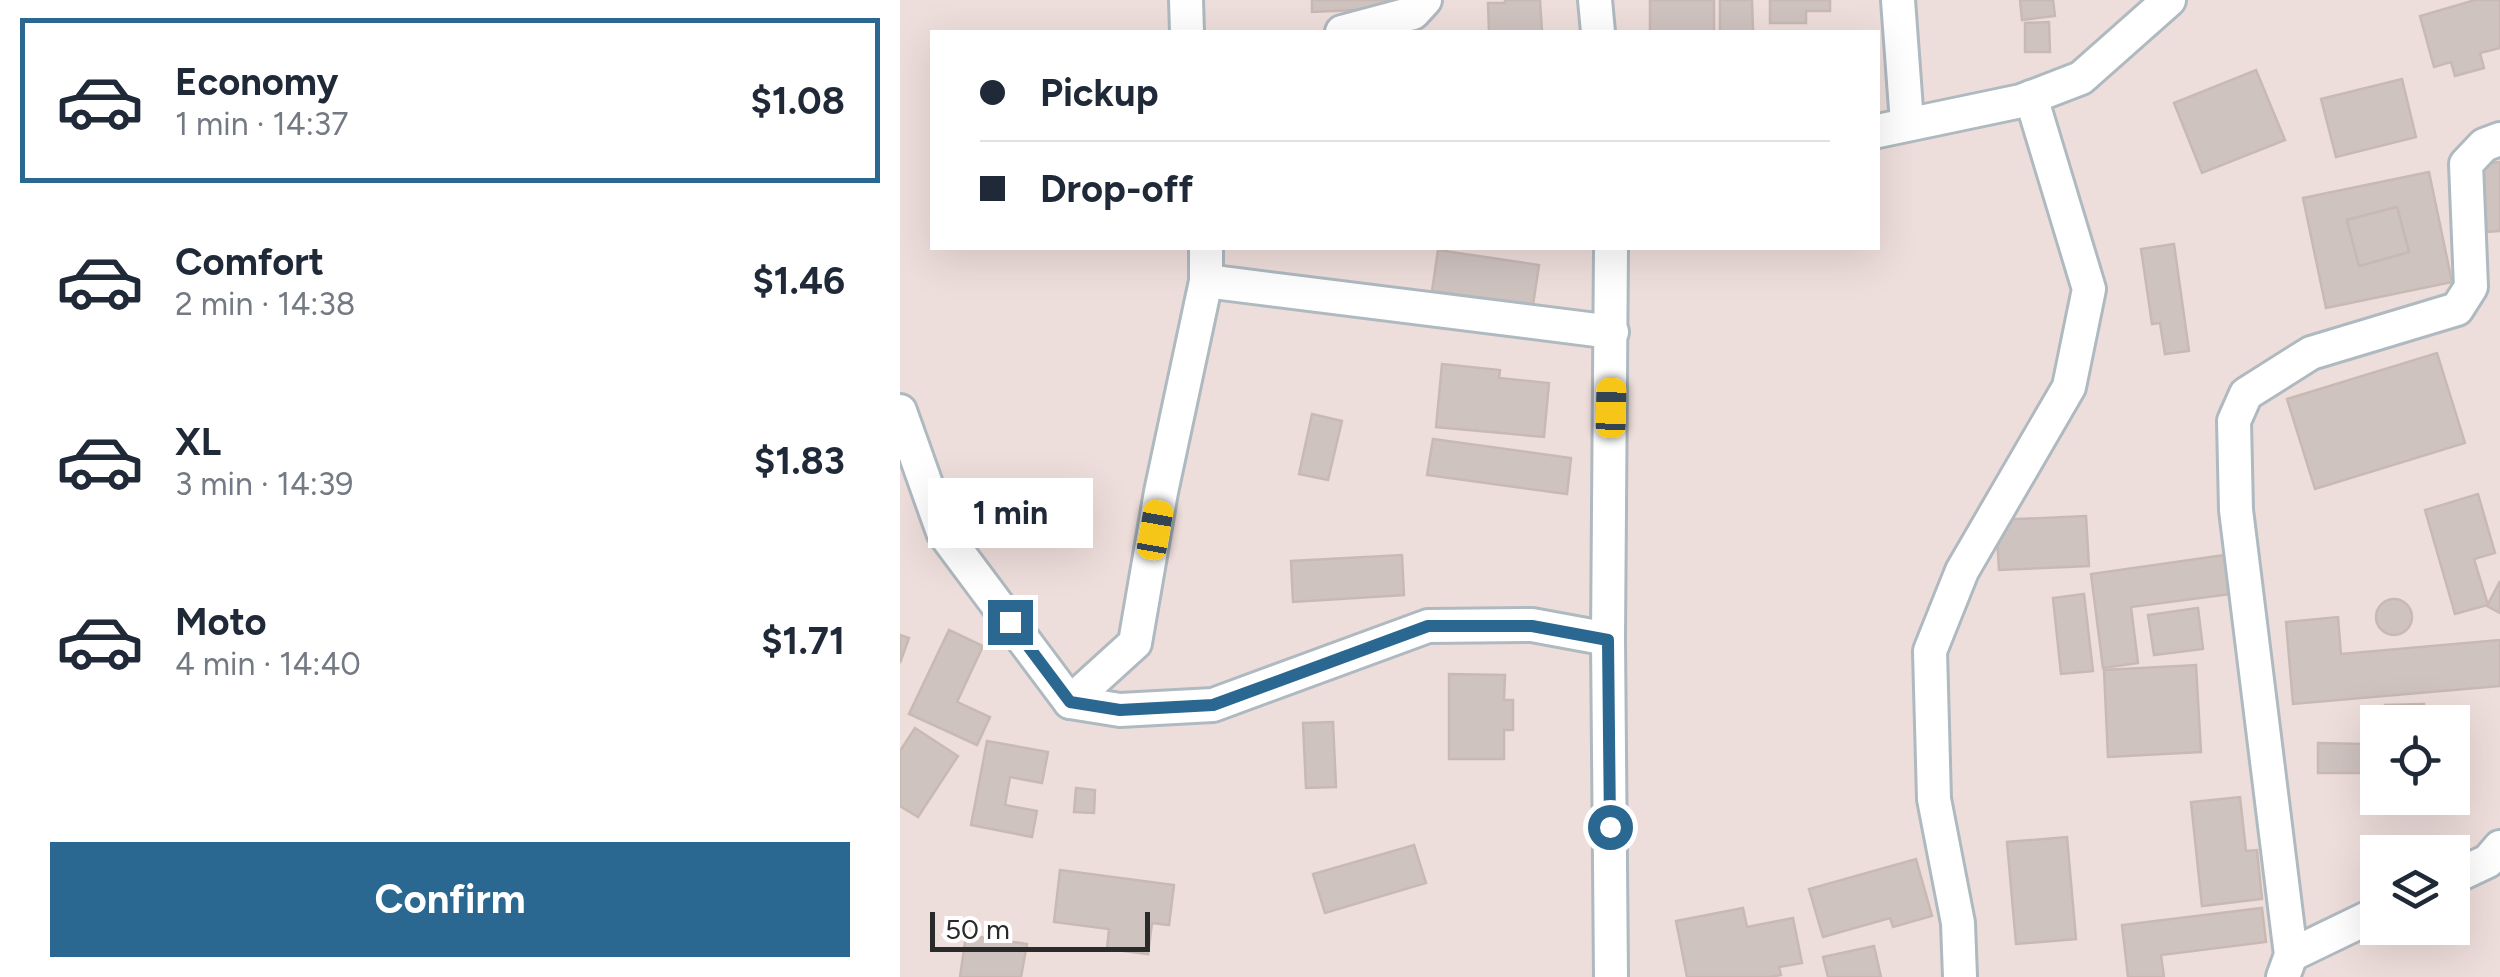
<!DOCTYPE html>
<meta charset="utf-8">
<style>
body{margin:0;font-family:Figtree,sans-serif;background:#f2f2f3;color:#1f2937;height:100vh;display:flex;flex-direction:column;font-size:38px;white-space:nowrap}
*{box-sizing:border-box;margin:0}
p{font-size:32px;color:#747a83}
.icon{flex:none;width:55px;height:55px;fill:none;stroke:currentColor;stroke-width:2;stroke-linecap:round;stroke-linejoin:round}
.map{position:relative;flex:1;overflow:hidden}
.sheet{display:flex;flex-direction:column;background:#fff;width:900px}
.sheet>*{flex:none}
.top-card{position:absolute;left:30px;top:30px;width:950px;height:220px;border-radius:0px;box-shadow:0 10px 40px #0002;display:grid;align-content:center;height:220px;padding:0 50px;background:#fff}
.fabs{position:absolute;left:1460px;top:705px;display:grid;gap:20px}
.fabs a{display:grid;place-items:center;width:110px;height:110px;border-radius:0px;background:#fff;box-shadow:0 10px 40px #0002;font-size:50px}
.scale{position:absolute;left:30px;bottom:25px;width:220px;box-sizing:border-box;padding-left:10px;border:5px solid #2a2a2a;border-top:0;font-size:28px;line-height:35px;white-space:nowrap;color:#2a2a2a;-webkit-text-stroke:8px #fff;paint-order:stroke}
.end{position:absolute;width:45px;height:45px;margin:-22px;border:12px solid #2a6791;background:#fff;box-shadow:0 0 0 5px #fff}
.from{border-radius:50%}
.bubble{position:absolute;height:70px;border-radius:0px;background:#fff;box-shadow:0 10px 40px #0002;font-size:32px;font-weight:700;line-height:70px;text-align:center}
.car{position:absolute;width:30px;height:60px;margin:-30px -15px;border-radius:12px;box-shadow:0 0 8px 2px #0007;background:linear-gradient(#f5c518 24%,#345 0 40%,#f5c518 0 76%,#345 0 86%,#f5c518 0)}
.top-card b{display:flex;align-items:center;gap:35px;height:95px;font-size:38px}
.top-card b+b{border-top:2px solid #e0e1e3}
.top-card i{width:25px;height:25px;background:#1f2937}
ul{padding:18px 0 0;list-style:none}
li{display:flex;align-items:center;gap:30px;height:165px;margin:0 20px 15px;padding:0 30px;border:5px solid transparent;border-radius:0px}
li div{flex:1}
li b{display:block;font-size:38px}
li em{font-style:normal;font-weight:700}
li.on{border-color:#2a6791}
li>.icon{width:90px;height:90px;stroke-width:1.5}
.button{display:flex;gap:20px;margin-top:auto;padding:20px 50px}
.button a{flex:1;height:115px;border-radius:0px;background:#2a6791;color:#fff;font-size:40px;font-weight:700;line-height:115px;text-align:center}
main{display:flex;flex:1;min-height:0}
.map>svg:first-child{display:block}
.building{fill:#cfc3c0;stroke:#c9b9b4;stroke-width:2.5;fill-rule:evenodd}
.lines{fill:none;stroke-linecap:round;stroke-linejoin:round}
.minor-casing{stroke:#afb9c0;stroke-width:38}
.minor{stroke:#fff;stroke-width:32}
.route{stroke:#2a6791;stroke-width:12}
</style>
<main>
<section class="sheet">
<ul>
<li class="on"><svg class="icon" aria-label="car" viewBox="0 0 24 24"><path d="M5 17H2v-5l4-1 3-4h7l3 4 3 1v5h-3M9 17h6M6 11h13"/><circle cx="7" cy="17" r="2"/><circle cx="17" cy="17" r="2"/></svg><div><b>Economy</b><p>1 min · 14:37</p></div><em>$1.08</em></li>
<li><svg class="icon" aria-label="car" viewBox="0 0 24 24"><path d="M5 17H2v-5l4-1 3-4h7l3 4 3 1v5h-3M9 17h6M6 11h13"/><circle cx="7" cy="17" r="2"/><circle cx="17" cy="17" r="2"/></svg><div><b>Comfort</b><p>2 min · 14:38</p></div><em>$1.46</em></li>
<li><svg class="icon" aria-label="car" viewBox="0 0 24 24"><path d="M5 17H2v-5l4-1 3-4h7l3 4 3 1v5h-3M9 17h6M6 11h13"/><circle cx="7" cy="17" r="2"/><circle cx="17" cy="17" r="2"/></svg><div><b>XL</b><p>3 min · 14:39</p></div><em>$1.83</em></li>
<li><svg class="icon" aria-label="car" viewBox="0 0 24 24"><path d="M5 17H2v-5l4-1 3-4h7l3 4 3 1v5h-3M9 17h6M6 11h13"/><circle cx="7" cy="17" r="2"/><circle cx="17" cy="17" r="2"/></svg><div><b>Moto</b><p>4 min · 14:40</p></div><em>$1.71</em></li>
</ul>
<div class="button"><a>Confirm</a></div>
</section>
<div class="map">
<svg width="1600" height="977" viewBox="0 0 1600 977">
<rect width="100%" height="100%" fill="#eededb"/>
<!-- building -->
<g class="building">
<path d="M 412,0 L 498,0 L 499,8 L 412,12 Z"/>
<path d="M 605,0 L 640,0 L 642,32 L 589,32 L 588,3 L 605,3 Z"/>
<rect x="750" y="0" width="64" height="32"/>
<path d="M 820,0 L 852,0 L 853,32 L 820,32 Z"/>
<path d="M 870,0 L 930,0 L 930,11 L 906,11 L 906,23 L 870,23 Z"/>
<path d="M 1120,0 L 1153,0 L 1155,16 L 1122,20 Z"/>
<path d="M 1575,0 L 1600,0 L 1600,48 L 1580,53 L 1584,68 L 1555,76 L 1551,62 L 1534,67 L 1520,16 Z"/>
<path d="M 1149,22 L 1150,52 L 1125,52 L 1125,23 Z"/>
<path d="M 1356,70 L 1385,140 L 1302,173 L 1274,103 Z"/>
<path d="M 1502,79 L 1516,137 L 1436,157 L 1421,99 Z"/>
<path d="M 1600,162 L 1600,231 L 1587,232 L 1582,164 Z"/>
<path d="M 1529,172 L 1552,282 L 1426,308 L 1403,198 ZM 1497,207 L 1509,252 L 1459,266 L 1447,220 Z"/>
<path d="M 1497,207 L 1509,252 L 1459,266 L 1447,220 Z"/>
<path d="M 1274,244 L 1289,351 L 1265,354 L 1260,323 L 1252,324 L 1241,249 Z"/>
<path d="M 538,250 L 639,265 L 633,305 L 532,291 Z"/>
<path d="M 1537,353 L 1565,443 L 1415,489 L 1387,399 Z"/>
<path d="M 542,364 L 600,370 L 599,378 L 649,383 L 644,437 L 536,427 Z"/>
<path d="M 412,414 L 442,421 L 428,480 L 399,474 Z"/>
<path d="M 533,439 L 671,458 L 667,494 L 527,475 Z"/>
<path d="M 1578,494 L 1595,553 L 1574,559 L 1588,605 L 1555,614 L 1525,510 Z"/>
<path d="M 1186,516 L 1189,566 L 1099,570 L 1096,520 Z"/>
<path d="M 502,555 L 504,595 L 393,602 L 391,561 Z"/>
<path d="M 1325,555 L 1331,594 L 1231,607 L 1238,663 L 1203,668 L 1191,574 Z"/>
<path d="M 1600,581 L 1600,613 L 1587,606 Z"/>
<path d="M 1184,594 L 1193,671 L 1161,674 L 1153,598 Z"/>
<circle cx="1494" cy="617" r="18"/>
<path d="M 1298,608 L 1303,649 L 1254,655 L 1248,615 Z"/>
<path d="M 1438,617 L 1441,654 L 1600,640 L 1600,686 L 1393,704 L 1386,622 Z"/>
<path d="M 49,630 L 83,646 L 57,702 L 90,717 L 77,745 L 9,714 Z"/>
<path d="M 0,635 L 9,638 L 0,663 Z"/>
<path d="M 1296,665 L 1301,752 L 1208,757 L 1204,670 Z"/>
<path d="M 549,674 L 605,675 L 604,700 L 613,700 L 613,730 L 604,730 L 604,759 L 549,759 Z"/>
<path d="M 1524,704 L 1524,722 L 1485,722 L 1485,705 Z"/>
<path d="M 433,722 L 436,787 L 406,788 L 403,723 Z"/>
<path d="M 15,728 L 58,756 L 18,817 L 0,806 L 0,751 Z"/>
<path d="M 1552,733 L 1565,733 L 1568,810 L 1541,811 L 1540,798 L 1552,798 Z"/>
<path d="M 87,741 L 148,752 L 142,783 L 110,777 L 105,805 L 137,811 L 132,837 L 71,825 Z"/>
<path d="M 1418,743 L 1464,744 L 1464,773 L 1418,773 Z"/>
<path d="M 176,788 L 195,790 L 194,813 L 174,812 Z"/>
<path d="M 1340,797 L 1346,851 L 1357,850 L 1362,899 L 1302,906 L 1291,802 Z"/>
<path d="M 1491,798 L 1522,798 L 1523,806 L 1492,808 Z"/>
<path d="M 1167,837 L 1176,939 L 1116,944 L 1107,842 Z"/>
<path d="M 514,845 L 526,883 L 425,913 L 413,874 Z"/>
<path d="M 1016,859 L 1032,916 L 993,927 L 990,918 L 923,937 L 909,889 Z"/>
<path d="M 160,870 L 274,885 L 269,925 L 252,923 L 248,954 L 207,949 L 209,929 L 154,922 Z"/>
<path d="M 843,908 L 847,927 L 893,918 L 902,963 L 879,967 L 881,975 L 870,977 L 787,977 L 776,921 Z"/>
<path d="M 1362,908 L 1366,942 L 1261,955 L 1264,977 L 1228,977 L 1222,925 Z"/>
<path d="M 66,935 L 127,944 L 121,977 L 60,977 Z"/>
<path d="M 974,946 L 981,977 L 928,977 L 923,957 Z"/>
</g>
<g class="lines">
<!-- minor casing -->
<g class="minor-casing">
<g id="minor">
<path d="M 286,0 L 287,32"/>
<path d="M 695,0 L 698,32"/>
<path d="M 998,0 L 1007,123"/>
<path d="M 442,32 L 513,13 L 525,0"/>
<path d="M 978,131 L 1121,101 L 1181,78 L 1269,0"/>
<path d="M 306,281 L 712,332"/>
<path d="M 0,411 L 43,532 L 170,702 L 220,710 L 313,705 L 528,626 L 632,625 L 708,639"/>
<path d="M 170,702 L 235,643 L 261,492 L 306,281 L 306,248"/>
<path d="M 1552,878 L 1588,861 L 1600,847"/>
<path d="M 1391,955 L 1478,913"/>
<path d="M 711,977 L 708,639 L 711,248"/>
<path d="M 1060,977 L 1058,923 L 1034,799 L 1030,651 L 1062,571 L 1169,387 L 1189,289 L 1131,97"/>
<path d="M 1383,977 L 1391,955 L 1336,510 L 1334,421 L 1346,394 L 1411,353 L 1557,309 L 1571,287 L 1566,164 L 1584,145 L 1600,139"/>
</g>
</g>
<!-- minor -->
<use href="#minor" class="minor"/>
</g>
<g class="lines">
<!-- route -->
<path class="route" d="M 110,622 L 170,702 L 220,710 L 313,705 L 528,626 L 632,626 L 708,640 L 710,827"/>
</g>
</svg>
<div class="fabs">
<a><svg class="icon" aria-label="locate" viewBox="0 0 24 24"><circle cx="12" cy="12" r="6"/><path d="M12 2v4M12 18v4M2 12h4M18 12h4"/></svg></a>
<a><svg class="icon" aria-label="layers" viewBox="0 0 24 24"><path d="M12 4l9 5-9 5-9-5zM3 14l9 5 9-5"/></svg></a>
</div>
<div class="scale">50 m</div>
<i class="end from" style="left:710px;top:827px"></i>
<i class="end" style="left:110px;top:622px"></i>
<div class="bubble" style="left:28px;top:478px;width:165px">1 min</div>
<i class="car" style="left:711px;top:408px;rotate:1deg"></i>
<i class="car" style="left:255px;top:530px;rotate:10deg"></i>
<div class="top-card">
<b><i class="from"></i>Pickup</b>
<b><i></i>Drop-off</b>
</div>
</div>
</main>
